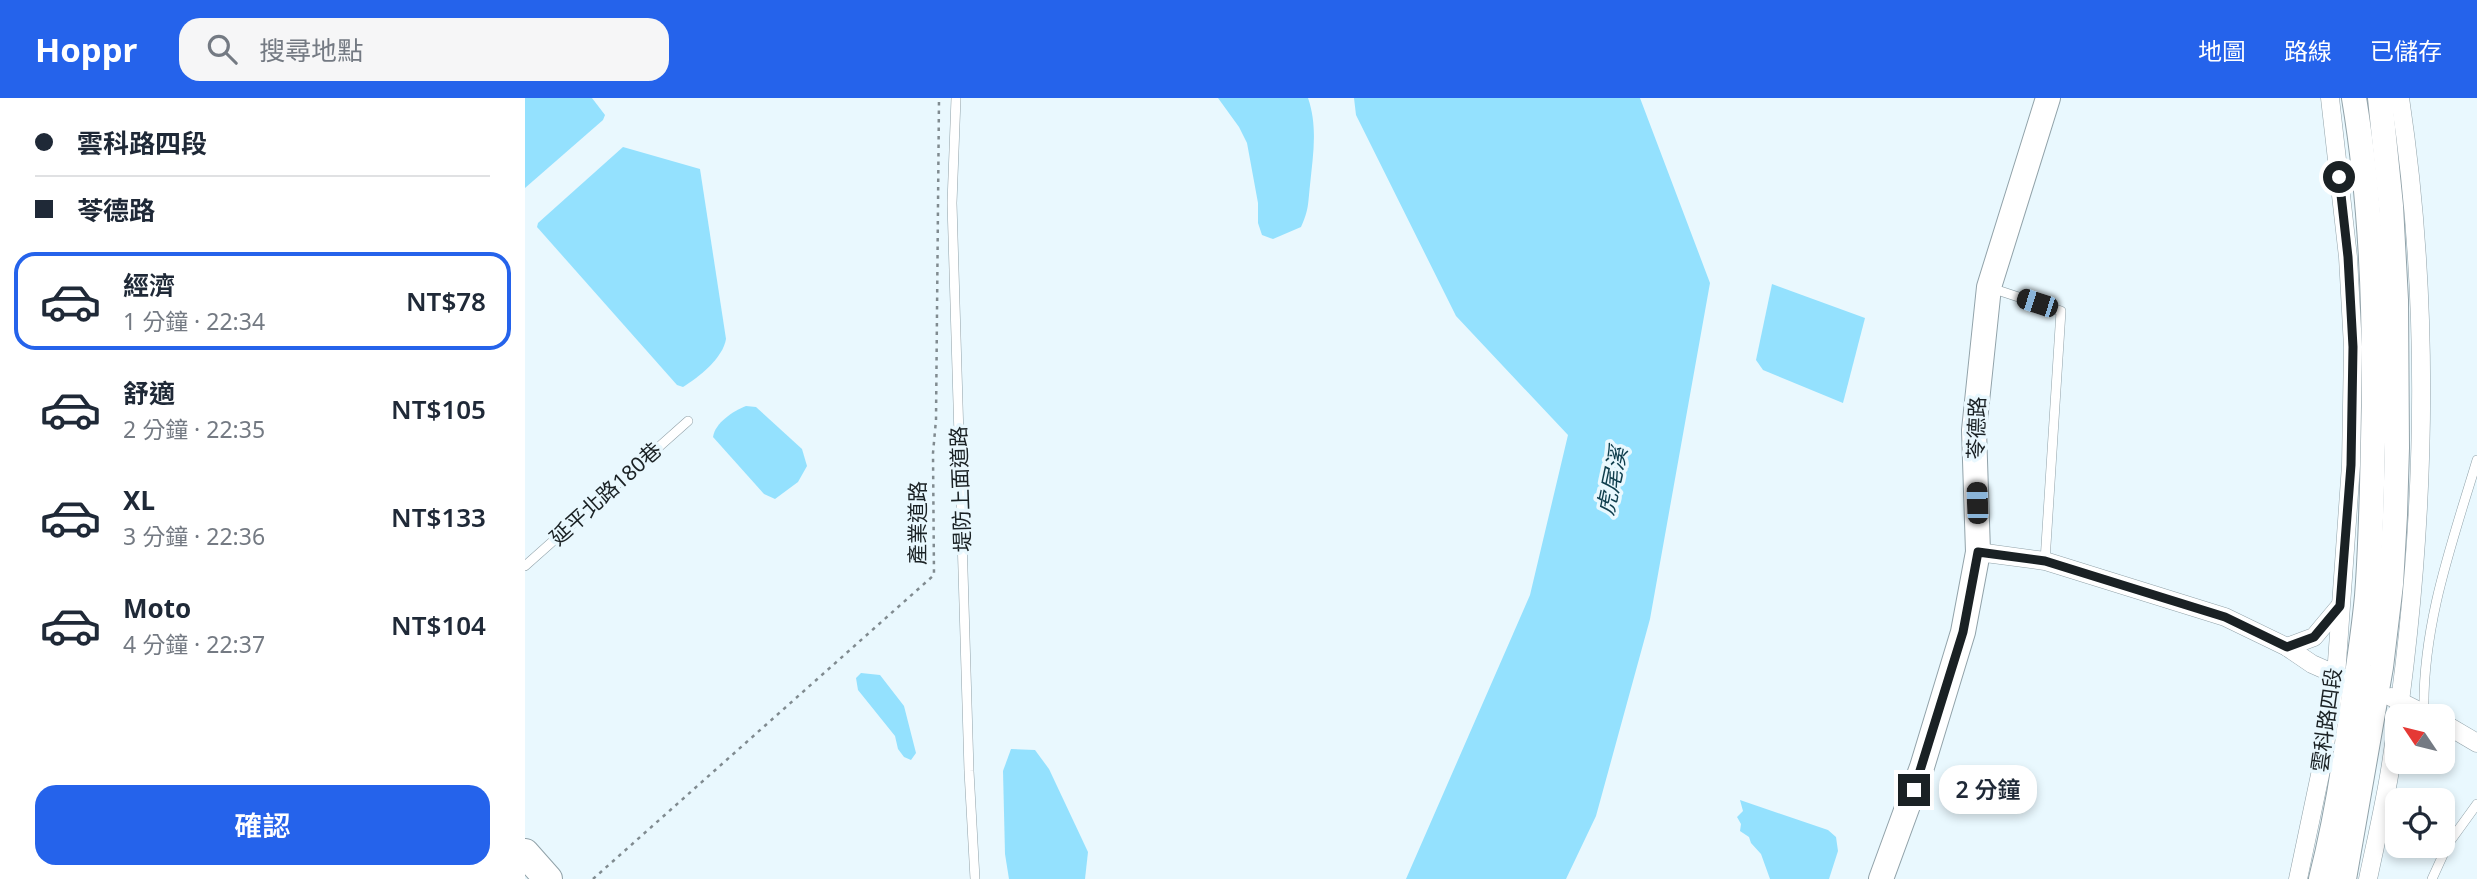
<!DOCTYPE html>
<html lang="zh-TW">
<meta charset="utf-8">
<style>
body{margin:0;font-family:"Noto Sans","Noto Sans TC",sans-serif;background:#f6f6f7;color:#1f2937;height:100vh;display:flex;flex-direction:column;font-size:26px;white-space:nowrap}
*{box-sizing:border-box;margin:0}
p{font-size:23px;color:#747a83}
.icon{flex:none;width:38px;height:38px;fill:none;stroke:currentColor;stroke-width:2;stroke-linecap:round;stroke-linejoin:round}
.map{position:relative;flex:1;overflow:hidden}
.drawer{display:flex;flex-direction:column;background:#fff;width:525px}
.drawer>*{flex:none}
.top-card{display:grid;align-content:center;height:154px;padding:0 35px;background:#fff}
.needle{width:46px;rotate:305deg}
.tools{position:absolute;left:1860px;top:606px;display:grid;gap:14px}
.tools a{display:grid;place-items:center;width:70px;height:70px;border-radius:14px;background:#fff;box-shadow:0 4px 10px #0003;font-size:35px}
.end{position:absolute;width:32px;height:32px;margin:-16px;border:9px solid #1a2124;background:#fff;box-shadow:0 0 0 4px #fff}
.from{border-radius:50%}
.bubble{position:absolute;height:49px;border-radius:21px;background:#fff;box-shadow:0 4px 10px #0003;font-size:23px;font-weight:600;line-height:49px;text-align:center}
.car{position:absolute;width:21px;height:42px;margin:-21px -10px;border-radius:9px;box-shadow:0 0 5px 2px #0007;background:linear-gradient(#222 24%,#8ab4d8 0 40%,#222 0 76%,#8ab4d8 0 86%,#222 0)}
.top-card b{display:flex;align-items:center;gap:24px;height:66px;font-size:26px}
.top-card b+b{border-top:2px solid #e0e1e3}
.top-card i{width:18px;height:18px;background:#1f2937}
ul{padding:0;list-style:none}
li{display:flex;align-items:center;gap:21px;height:98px;margin:0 14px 10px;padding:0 21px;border:4px solid transparent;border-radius:21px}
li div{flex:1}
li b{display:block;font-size:26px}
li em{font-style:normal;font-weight:600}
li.on{border-color:#2563eb}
li>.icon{width:63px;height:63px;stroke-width:1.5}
.cta{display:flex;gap:14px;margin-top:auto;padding:14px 35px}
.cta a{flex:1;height:80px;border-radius:21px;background:#2563eb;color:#fff;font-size:28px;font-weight:600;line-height:80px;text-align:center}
header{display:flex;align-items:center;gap:42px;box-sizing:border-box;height:98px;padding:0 35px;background:#2563eb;color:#fff}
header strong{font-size:33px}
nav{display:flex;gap:38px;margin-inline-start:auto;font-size:24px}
.search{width:490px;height:63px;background:#f6f6f7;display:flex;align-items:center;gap:18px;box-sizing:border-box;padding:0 24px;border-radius:21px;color:#747a83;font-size:26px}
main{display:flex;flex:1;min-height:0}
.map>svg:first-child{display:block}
.water{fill:#94e1fe}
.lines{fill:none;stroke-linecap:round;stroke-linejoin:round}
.lane-casing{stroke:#91a2a9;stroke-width:10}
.street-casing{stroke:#91a2a9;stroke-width:19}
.secondary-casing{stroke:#91a2a9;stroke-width:26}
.primary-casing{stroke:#91a2a9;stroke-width:30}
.path{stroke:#808b90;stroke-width:2.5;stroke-dasharray:3.5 5;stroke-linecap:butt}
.lane{stroke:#fff;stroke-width:9}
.street{stroke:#fff;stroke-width:18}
.secondary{stroke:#fff;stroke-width:24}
.primary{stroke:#fff;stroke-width:28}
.route{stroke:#1a2124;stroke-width:9}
.labels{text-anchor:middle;stroke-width:7;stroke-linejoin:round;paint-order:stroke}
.street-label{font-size:21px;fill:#1a2124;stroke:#e9f8fe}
.water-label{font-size:23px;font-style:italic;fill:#0e3d4c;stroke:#e9f8fe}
</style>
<header>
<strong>Hoppr</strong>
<div class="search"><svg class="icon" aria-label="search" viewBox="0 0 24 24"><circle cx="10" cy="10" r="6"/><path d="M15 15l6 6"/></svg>搜尋地點</div>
<nav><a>地圖</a><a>路線</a><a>已儲存</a></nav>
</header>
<main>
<section class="drawer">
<div class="top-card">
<b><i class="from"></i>雲科路四段</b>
<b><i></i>苓德路</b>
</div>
<ul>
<li class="on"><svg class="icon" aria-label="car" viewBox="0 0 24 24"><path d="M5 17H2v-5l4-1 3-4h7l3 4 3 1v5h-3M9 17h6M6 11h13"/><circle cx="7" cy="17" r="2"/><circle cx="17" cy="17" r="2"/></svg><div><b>經濟</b><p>1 分鐘 · 22:34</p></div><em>NT$78</em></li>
<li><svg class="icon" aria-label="car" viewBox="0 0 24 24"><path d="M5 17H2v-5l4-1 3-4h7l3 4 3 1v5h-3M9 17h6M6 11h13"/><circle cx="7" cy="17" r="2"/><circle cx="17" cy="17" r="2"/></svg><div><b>舒適</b><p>2 分鐘 · 22:35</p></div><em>NT$105</em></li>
<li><svg class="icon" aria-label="car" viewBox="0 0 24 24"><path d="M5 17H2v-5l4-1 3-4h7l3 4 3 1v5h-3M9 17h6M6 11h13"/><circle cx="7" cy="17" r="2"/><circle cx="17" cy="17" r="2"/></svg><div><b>XL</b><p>3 分鐘 · 22:36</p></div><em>NT$133</em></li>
<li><svg class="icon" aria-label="car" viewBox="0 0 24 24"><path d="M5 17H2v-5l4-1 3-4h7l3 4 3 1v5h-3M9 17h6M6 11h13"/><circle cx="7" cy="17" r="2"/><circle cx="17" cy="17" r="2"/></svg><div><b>Moto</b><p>4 分鐘 · 22:37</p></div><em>NT$104</em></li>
</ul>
<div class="cta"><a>確認</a></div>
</section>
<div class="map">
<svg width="1952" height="781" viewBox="0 0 1952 781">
<rect width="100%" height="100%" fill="#e9f8fe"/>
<!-- water -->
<g class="water">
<path d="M 0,0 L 67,0 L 80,17 L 78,22 L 0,90 Z"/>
<path d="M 693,0 L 783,0 C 793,29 788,57 785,87 C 783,105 784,112 776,129 L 748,141 L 737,137 L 733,125 L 733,105 L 722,45 L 714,29 Z"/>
<path d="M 829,0 L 1115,0 L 1185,185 L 1125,521 L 1071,718 L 1041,781 L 881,781 L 1005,497 L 1043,337 L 931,218 L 831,17 Z"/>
<path d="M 98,49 L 175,71 L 201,241 C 198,260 174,279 158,289 L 152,287 L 12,129 L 13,125 Z"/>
<path d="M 1247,186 L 1340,220 L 1318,305 L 1238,272 L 1231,262 Z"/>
<path d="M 221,308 L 231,309 L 277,351 L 282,368 L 273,384 L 250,401 L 239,396 L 188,339 C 190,325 208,313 221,308 Z"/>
<path d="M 336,575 L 355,577 L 379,608 L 391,655 L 386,662 L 379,659 L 373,651 L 370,638 L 333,592 L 331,580 Z"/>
<path d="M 486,651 L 510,652 L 524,671 L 563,754 L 560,781 L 484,781 L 480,756 L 478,673 Z"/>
<path d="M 1215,702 L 1303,732 L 1311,739 L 1313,753 L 1304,781 L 1245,781 L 1236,756 L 1226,745 L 1224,739 L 1215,733 L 1216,726 L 1212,719 L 1218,713 Z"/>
</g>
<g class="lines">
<!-- lane casing -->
<g class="lane-casing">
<g id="lane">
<path d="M 431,0 L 427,105 L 444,673 L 450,781"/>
<path d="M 1466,190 L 1536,213 L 1520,463"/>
<path d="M 0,468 L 163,323"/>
<path d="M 1899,615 C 1897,527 1927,445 1952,362"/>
<path d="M 1907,781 L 1923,746 L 1952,706"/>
</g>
</g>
<!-- street casing -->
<g class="street-casing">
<g id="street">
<path d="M 1453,454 L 1520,463 L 1700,519 L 1762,549 L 1787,566 L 1821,581"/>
<path d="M 1762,549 L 1789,539 L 1815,508"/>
<path d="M 1866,599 L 1904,618"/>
<path d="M 1918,625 L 1952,645"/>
<path d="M 1773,781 L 1796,672 L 1811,578 L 1826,367 L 1828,249 L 1823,159 L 1805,0"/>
<path d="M 1843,781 C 1851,743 1860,705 1866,666 C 1900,447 1908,220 1875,0"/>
</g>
</g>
<!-- secondary casing -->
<g class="secondary-casing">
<g id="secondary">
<path d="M 1356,781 L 1397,669 L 1438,534 L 1453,454 L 1449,332 L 1464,189 L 1523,0"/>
<path d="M 1796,781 C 1809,730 1818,677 1825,624 C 1831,582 1838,541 1842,498 C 1846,447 1847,395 1848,344 C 1851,230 1848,113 1829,0"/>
<path d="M 1819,781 L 1856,569 L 1866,486 L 1870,417 L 1872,350 L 1871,202 L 1866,108 L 1855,0"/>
</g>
</g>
<!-- primary casing -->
<g class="primary-casing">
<path id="primary" d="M 0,755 L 23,781"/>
</g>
<!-- path -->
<path class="path" d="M 68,781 L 409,477 L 408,355 L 411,322 L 414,0"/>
<!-- lane -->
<use href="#lane" class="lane"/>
<!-- street -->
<use href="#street" class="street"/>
<!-- secondary -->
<use href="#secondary" class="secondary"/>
<!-- primary -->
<use href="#primary" class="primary"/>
</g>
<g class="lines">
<!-- route -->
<path class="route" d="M 1389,692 L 1438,534 L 1453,454 L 1520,463 L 1700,519 L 1762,549 L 1789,539 L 1815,508 L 1826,367 L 1828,249 L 1823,159 L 1814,79"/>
</g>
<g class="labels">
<!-- street labels -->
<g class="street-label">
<text transform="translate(1452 330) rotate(-88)" y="7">苓德路</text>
<text transform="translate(436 391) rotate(-92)" y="7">堤防上面道路</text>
<text transform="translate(81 396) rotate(-42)" y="7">延平北路180巷</text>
<text transform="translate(393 425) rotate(-90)" y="7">產業道路</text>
<text transform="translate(1802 622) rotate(-82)" y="7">雲科路四段</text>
</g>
<!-- water labels -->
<g class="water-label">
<text transform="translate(1087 383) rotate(-78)" y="8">虎尾溪</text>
</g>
</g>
</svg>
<div class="tools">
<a><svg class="needle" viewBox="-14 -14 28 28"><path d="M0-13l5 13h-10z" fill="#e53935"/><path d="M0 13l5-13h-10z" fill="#747a83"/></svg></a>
<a><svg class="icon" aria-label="locate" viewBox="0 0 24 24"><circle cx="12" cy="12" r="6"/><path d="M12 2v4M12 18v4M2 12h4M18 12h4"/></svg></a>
</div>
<i class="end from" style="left:1814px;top:79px"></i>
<i class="end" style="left:1389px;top:692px"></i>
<div class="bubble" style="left:1414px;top:667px;width:98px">2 分鐘</div>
<i class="car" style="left:1512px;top:205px;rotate:288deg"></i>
<i class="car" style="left:1452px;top:405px;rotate:358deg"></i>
</div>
</main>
